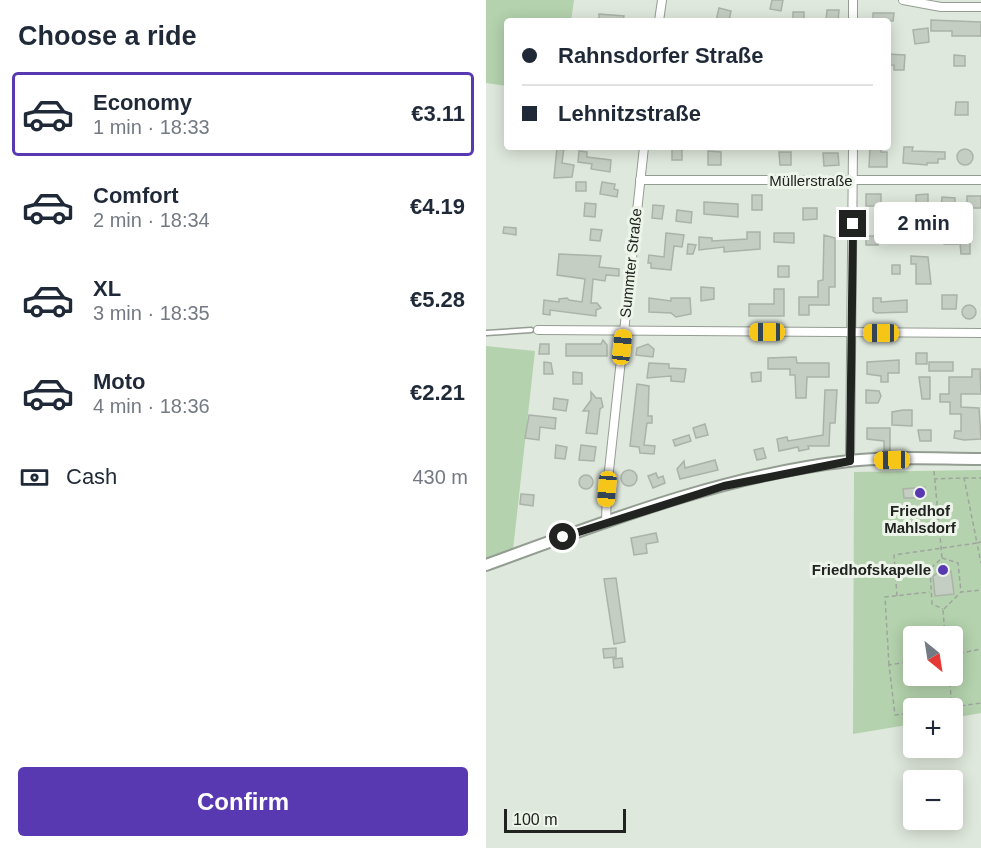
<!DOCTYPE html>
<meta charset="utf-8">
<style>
body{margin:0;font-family:Helvetica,sans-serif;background:#f2f2f3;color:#1f2937;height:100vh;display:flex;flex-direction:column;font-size:22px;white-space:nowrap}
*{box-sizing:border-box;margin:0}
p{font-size:20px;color:#747a83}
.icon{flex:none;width:33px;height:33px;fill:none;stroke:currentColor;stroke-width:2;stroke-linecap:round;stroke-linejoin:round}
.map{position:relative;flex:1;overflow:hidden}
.side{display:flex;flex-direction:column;background:#fff;width:486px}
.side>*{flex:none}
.hud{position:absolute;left:18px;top:18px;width:387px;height:132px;border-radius:6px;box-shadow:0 3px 15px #0003;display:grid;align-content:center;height:132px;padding:0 18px;background:#fff}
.needle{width:39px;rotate:150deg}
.controls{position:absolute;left:417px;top:626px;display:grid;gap:12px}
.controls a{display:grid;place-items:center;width:60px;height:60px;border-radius:6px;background:#fff;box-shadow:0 3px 15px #0003;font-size:30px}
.scale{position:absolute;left:18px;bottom:15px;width:122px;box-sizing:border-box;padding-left:6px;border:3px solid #20231f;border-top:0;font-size:16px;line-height:21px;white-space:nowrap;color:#20231f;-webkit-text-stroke:4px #edf5ea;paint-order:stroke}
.end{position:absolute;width:27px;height:27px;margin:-14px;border:8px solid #20231f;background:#fff;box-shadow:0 0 0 3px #fff}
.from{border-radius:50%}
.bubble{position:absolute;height:42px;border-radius:6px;background:#fff;box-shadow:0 3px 15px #0003;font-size:20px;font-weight:800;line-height:42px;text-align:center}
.car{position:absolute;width:18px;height:36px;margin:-18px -9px;border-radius:8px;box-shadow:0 0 4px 2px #0007;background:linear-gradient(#f5c518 24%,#345 0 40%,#f5c518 0 76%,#345 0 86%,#f5c518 0)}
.hud b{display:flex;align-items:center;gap:21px;height:57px;font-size:22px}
.hud b+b{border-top:2px solid #e0e1e3}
.hud i{width:15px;height:15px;background:#1f2937}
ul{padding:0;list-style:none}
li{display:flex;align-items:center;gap:18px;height:84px;margin:0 12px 9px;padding:0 6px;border:3px solid transparent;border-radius:6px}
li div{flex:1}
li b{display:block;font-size:22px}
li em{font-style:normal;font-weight:800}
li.selected{border-color:#5939b1}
li>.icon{width:54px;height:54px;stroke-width:1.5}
h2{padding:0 18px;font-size:27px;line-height:72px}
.pay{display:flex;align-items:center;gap:15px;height:66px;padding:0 18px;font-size:22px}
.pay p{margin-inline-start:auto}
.action{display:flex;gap:12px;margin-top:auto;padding:12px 18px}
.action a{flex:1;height:69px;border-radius:6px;background:#5939b1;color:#fff;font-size:24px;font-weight:800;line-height:69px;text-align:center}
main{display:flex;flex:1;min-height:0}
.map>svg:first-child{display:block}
.green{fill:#b4d2ad;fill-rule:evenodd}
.building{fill:#c5cec3;stroke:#abb3a9;stroke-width:1.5}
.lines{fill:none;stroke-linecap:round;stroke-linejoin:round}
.lane-casing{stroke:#949d92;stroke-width:7}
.street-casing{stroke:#949d92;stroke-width:10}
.secondary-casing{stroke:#949d92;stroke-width:14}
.path{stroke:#9ea59d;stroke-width:1.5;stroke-dasharray:4.5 3;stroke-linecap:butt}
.lane{stroke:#fff;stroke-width:4}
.street{stroke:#fff;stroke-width:8}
.secondary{stroke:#fff;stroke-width:10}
.route{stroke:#20231f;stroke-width:8}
.poi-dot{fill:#5939b1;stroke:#edf5ea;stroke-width:2}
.labels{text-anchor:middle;stroke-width:6;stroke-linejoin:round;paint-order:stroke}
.street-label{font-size:15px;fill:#20231f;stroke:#edf5ea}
.poi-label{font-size:15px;font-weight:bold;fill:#20231f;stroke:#edf5ea}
</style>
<main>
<section class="side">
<h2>Choose a ride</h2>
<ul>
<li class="selected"><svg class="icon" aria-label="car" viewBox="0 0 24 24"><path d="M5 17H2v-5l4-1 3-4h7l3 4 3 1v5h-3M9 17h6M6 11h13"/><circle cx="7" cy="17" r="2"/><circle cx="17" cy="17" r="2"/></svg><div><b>Economy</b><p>1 min · 18:33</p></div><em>€3.11</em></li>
<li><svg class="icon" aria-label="car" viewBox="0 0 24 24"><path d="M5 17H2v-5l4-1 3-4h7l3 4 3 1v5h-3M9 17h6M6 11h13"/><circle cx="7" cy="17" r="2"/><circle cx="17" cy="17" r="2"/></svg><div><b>Comfort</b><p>2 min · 18:34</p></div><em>€4.19</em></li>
<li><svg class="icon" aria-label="car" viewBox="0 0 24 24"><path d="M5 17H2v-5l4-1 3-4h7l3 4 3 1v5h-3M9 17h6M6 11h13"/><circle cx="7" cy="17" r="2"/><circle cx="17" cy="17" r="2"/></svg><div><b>XL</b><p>3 min · 18:35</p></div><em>€5.28</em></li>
<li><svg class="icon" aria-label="car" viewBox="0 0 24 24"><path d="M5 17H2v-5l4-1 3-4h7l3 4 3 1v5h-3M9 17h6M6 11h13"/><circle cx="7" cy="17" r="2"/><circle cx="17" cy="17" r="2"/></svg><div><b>Moto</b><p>4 min · 18:36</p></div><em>€2.21</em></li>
</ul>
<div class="pay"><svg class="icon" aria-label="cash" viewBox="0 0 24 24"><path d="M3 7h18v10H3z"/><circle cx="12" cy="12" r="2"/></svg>Cash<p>430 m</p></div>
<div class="action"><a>Confirm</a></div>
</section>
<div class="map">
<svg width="495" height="848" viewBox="0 0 495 848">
<rect width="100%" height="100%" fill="#dfe8dd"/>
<!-- green -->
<g class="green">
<path d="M 0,0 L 88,0 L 85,21 L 21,21 L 21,86 L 0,83 Z"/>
<path d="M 0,346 L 49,351 L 27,550 L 0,559 Z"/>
<path d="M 495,470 L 495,713 L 467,718 L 466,708 L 428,708 L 427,724 L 367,734 L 368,472 ZM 428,636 L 466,636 L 466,675 L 428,675 Z"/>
</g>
<!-- building -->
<g class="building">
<path d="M 286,0 L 297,0 L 295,11 L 284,9 Z"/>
<path d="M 233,8 L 245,11 L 243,21 L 230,21 Z"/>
<path d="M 341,10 L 353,10 L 352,21 L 340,21 Z"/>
<rect x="307" y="12" width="11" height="9"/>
<path d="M 387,13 L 408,13 L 407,21 L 387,21 Z"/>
<path d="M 113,14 L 138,16 L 137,21 L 113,21 Z"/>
<path d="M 445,20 L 495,22 L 495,36 L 466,36 L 466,31 L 445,31 Z"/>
<path d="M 442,28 L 443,42 L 429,44 L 427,30 Z"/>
<path d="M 402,54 L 419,55 L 418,70 L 408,70 L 408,65 L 402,65 Z"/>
<path d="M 468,55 L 479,56 L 479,66 L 468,66 Z"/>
<path d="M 470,102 L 482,102 L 482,115 L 469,115 Z"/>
<path d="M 71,147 L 78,148 L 76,163 L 88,165 L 86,177 L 68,178 Z"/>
<path d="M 384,147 L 395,147 L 395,152 L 401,152 L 401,167 L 383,167 Z"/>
<path d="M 418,147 L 427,147 L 426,151 L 459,152 L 459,159 L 452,159 L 452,163 L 441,163 L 441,165 L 417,163 Z"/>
<rect x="186" y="148" width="10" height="12"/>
<circle cx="479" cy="157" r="8"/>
<path d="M 93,151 L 101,152 L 101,157 L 125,160 L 124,172 L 105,169 L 106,164 L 92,162 Z"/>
<path d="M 222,151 L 235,152 L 235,165 L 222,165 Z"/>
<path d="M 293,152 L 305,152 L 305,165 L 294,165 Z"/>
<path d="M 337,153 L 352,153 L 353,165 L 338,166 Z"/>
<rect x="90" y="182" width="10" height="9"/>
<path d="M 116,182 L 129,184 L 128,189 L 132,190 L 131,197 L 114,194 Z"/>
<rect x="380" y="194" width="15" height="12"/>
<path d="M 442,194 L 442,207 L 430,207 L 430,195 Z"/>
<rect x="266" y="195" width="10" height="15"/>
<rect x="481" y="196" width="14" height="12"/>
<path d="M 456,197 L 469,198 L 469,210 L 455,210 Z"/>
<path d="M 218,202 L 252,204 L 252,217 L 218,214 Z"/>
<path d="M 99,203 L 110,204 L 109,217 L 98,216 Z"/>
<path d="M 167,205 L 178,206 L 176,219 L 166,218 Z"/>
<path d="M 317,208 L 331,208 L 331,219 L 317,220 Z"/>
<path d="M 191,210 L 206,212 L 205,223 L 190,221 Z"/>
<path d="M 400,213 L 419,213 L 419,221 L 400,223 Z"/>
<path d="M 458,225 L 472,226 L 472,244 L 458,244 Z"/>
<path d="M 18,227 L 30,228 L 30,235 L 17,233 Z"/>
<path d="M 444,228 L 445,242 L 430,242 L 430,229 Z"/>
<path d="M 105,229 L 116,230 L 114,241 L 104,240 Z"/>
<path d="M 261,232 L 274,232 L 274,249 L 238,252 L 238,247 L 213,250 L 213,237 L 226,238 L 226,241 L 261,239 Z"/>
<path d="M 180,233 L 198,235 L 196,247 L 188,246 L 185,270 L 165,268 L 165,263 L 162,263 L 163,255 L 178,257 Z"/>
<path d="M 288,233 L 308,233 L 308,243 L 288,242 Z"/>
<path d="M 338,235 L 349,238 L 349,287 L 343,287 L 343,305 L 323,305 L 323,315 L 313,315 L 313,297 L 332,297 L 332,281 L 337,280 Z"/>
<path d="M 380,236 L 396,236 L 392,245 L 380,245 Z"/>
<path d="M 484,242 L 484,254 L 475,254 L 474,243 Z"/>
<path d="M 202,244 L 210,245 L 207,254 L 201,254 Z"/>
<path d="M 73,254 L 115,256 L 113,267 L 133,269 L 133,276 L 120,275 L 119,281 L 107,279 L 105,303 L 111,303 L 115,308 L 110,310 L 110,316 L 64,310 L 64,315 L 57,314 L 58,300 L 73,302 L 73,299 L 81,298 L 83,300 L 96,302 L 99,279 L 71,275 Z"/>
<path d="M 425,256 L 442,257 L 445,284 L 430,284 L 430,264 L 425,264 Z"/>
<rect x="406" y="265" width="8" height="9"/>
<rect x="292" y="266" width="11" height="11"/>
<path d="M 215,287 L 228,288 L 228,299 L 215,301 Z"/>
<path d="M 288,289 L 298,289 L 298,316 L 263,316 L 263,304 L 288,304 Z"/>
<path d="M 456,295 L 471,295 L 470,309 L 456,309 Z"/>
<path d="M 163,298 L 185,301 L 185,298 L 204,298 L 205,314 L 190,317 L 185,313 L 163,312 Z"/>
<path d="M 387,298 L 395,298 L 395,302 L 421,300 L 421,312 L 390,313 L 387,311 Z"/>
<circle cx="483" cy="312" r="7"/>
<path d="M 117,340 L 121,345 L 121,356 L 80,356 L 80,344 L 115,344 Z"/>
<path d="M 54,344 L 63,344 L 63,354 L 53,354 Z"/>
<path d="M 162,344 L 168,349 L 167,357 L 150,355 L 151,348 Z"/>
<rect x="430" y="353" width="11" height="11"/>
<path d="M 310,357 L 311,363 L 343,363 L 343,377 L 321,377 L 320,398 L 310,398 L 309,375 L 304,375 L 304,369 L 282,369 L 282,358 Z"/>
<path d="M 413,360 L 413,373 L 402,373 L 402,382 L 395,382 L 395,376 L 381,374 L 381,362 Z"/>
<path d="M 58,362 L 65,363 L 67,374 L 58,374 Z"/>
<rect x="443" y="362" width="24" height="9"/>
<path d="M 163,363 L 183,364 L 183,368 L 200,369 L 198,382 L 185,381 L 185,376 L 161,378 Z"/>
<path d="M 486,369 L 494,369 L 495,394 L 475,394 L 475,407 L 493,408 L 495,439 L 478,440 L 468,438 L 469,431 L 475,431 L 475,414 L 464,414 L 464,402 L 454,402 L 454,394 L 463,394 L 463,377 L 486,377 Z"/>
<path d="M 87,372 L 96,373 L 96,384 L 87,384 Z"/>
<path d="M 275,372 L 275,381 L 266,382 L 265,373 Z"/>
<path d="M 433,377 L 444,377 L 444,399 L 436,399 Z"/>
<path d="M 151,384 L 163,386 L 162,416 L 166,416 L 166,423 L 161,423 L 158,445 L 169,446 L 168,454 L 154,453 L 153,447 L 144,446 Z"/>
<path d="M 339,390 L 351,390 L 349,423 L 344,423 L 343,446 L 322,446 L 323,449 L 313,451 L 312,447 L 293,451 L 291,439 L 301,437 L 302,441 L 337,435 Z"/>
<path d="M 380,390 L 393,391 L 395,396 L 392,403 L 380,403 Z"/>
<path d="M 105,392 L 110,398 L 115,398 L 117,407 L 114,409 L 111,434 L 100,433 L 103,411 L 97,411 L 105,400 Z"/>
<path d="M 68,398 L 82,400 L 80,411 L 67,409 Z"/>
<path d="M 417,410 L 426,410 L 426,426 L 406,425 L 406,412 Z"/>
<path d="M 43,415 L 70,418 L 69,429 L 54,427 L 53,440 L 39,438 Z"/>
<path d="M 219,424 L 222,435 L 210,438 L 207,428 Z"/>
<path d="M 381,428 L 404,428 L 404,451 L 398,451 L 398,441 L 381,439 Z"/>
<path d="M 432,430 L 445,430 L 445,441 L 434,441 Z"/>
<path d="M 203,435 L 205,441 L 189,446 L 187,440 Z"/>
<path d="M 70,445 L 81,447 L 79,459 L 69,458 Z"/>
<path d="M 95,445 L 110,447 L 108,461 L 93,460 Z"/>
<path d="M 277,448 L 280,458 L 271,460 L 268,450 Z"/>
<path d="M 229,460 L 232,470 L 194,479 L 191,469 L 198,461 L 199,468 Z"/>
<circle cx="143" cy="478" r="8"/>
<path d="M 170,473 L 172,478 L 177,476 L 179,483 L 167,488 L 162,476 Z"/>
<circle cx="100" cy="482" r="7"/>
<path d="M 439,487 L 439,498 L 418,498 L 417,489 Z"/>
<path d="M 35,494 L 48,495 L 47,506 L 34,504 Z"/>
<path d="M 170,533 L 172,542 L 160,544 L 161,553 L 148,555 L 145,538 Z"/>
<path d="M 456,563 L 462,572 L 465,571 L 468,594 L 449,596 L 447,576 L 452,573 Z"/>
<path d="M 130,578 L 139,642 L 128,644 L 118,579 Z"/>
<path d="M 130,648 L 130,657 L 118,658 L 117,649 Z"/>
<path d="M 136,658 L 137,667 L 128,668 L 127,659 Z"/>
</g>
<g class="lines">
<!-- lane casing -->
<g class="lane-casing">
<path id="lane" d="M 0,333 L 45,330"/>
</g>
<!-- street casing -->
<g class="street-casing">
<g id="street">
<path d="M 417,0 L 455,7 L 495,7"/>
<path d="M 173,21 L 176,0"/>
<path d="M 367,21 L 367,0"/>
<path d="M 154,180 L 495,180"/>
<path d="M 52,330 L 495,333"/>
<path d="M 364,461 L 367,147"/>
<path d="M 120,522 L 121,489 L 158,147"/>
</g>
</g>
<!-- secondary casing -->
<g class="secondary-casing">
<path id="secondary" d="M 0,565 C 118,522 238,475 363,461 C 406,456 452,459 495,459"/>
</g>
<!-- path -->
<g class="path">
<path d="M 448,471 L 456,558 L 444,569 L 446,604 L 457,609"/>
<path d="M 478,478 L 495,478"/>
<path d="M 495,542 L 491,543 L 495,563"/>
<path d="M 456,558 L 472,563 L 475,592"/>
<path d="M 411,596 L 408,555 L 491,543 L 478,478 L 448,479"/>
<path d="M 458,609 L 475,592 L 495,590"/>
<path d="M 457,610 L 459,636"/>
<path d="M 466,655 L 495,649"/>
<path d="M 428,661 L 403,665 L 409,715 L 428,713"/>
<path d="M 403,665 L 399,597 L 444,592"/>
<path d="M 463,675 L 466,706"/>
<path d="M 460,708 L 495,703"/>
</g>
<!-- lane -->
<use href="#lane" class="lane"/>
<!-- street -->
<use href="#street" class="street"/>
<!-- secondary -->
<use href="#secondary" class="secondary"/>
</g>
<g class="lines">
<!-- route -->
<path class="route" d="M 77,537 L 238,486 L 364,461 L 367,224"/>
</g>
<!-- markers -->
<g class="poi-dot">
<circle cx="434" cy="493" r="6"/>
<circle cx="457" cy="570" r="6"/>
</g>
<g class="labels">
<!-- street labels -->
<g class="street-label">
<text x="325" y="186">Müllerstraße</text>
<text transform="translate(145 263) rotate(-84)" y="5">Summter Straße</text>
</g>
<!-- poi labels -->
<g class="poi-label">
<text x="434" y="516">Friedhof<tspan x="434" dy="17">Mahlsdorf</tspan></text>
<text x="445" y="575" text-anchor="end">Friedhofskapelle</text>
</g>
</g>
</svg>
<div class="controls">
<a><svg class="needle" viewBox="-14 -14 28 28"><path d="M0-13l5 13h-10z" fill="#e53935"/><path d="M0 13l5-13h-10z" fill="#747a83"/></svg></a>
<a>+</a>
<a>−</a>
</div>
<div class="scale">100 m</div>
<i class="end from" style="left:77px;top:537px"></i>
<i class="end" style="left:367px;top:224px"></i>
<div class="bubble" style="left:388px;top:202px;width:99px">2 min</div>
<i class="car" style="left:281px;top:332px;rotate:270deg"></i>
<i class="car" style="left:395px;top:333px;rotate:270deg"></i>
<i class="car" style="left:136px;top:347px;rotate:6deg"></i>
<i class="car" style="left:406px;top:460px;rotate:269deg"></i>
<i class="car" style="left:121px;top:489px;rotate:185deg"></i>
<div class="hud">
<b><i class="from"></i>Rahnsdorfer Straße</b>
<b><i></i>Lehnitzstraße</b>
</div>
</div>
</main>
